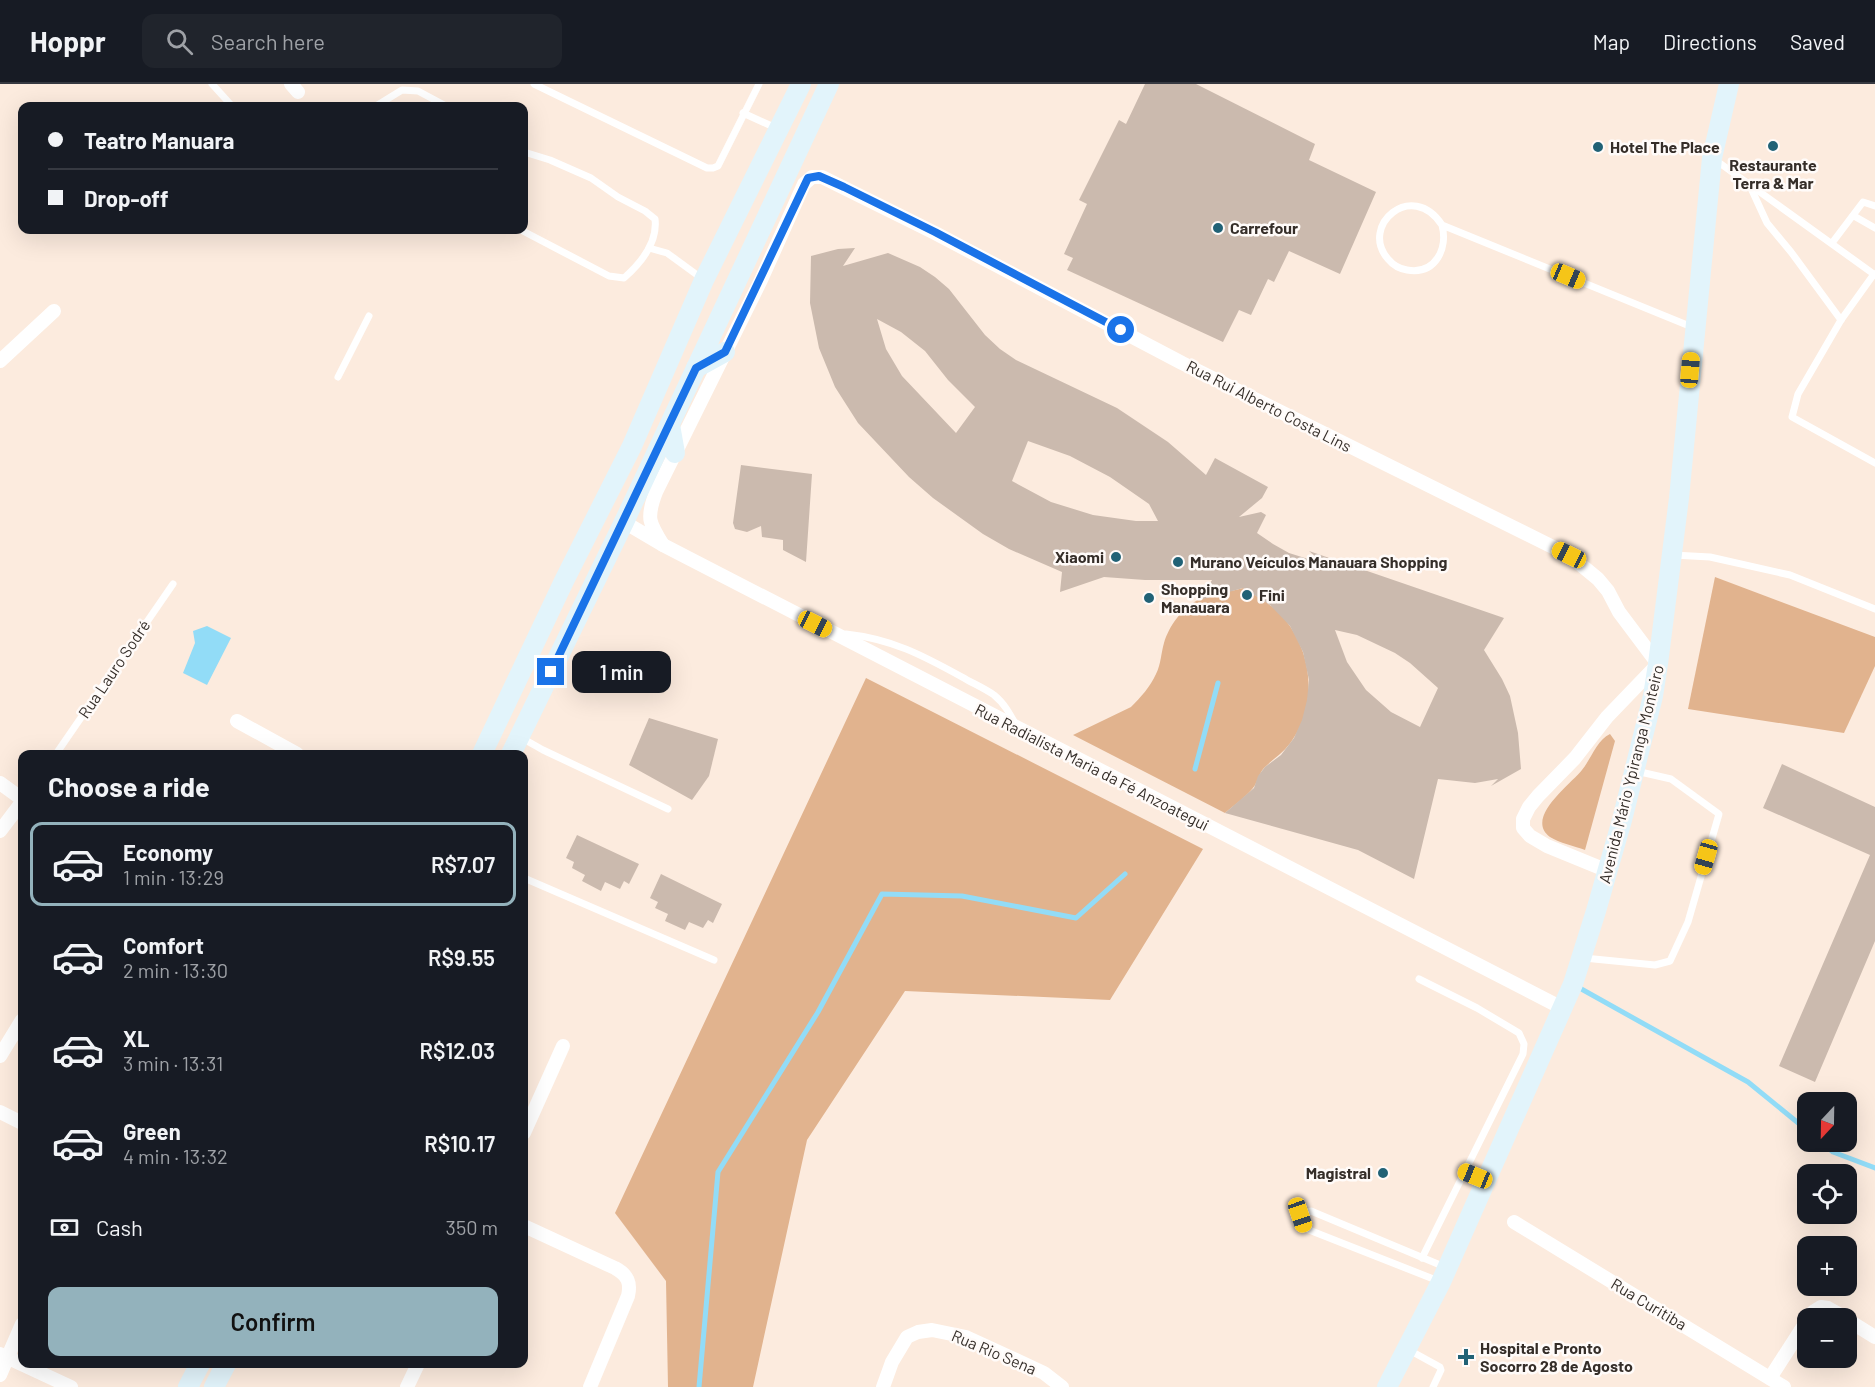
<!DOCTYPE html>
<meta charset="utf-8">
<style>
body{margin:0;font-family:Barlow,sans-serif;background:#20242c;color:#f1f3f6;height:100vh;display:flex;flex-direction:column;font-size:22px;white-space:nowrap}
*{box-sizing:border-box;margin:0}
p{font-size:20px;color:#9ea1a6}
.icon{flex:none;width:33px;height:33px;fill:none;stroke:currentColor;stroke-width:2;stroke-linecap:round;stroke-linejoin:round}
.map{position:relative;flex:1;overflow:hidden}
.panel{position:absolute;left:18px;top:666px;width:510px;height:618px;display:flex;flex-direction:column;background:#171b24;border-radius:12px;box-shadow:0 6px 24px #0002}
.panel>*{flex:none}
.banner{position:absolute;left:18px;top:18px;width:510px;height:132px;border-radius:12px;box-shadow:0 6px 24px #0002;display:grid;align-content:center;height:132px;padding:0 30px;background:#171b24}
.needle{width:39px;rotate:202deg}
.controls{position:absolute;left:1797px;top:1008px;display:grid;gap:12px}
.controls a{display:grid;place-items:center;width:60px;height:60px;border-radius:12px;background:#171b24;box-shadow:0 6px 24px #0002;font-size:30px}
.end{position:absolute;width:27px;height:27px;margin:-14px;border:8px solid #1a73e8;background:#fff;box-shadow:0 0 0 3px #fff}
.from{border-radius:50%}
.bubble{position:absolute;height:42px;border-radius:12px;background:#171b24;box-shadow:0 6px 24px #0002;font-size:20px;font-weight:600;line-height:42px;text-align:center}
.car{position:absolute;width:18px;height:36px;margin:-18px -9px;border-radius:8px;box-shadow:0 0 4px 2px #0007;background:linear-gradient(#f5c518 24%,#345 0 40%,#f5c518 0 76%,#345 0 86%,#f5c518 0)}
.banner b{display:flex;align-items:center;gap:21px;height:57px;font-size:22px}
.banner b+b{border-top:2px solid #363941}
.banner i{width:15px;height:15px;background:#f1f3f6}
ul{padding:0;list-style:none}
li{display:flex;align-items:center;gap:18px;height:84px;margin:0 12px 9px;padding:0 18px;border:3px solid transparent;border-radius:12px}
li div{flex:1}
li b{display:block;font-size:22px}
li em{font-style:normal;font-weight:600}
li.selected{border-color:#93b2bc}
li>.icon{width:54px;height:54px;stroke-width:1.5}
h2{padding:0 30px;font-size:27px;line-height:72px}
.pay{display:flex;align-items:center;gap:15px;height:66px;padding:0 30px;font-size:22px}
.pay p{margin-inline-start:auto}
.cta{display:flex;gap:12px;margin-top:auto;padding:12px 30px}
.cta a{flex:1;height:69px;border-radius:12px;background:#93b2bc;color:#111;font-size:24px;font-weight:600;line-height:69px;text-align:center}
header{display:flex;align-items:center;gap:36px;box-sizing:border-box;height:84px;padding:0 30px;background:#171b24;border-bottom:2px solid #363941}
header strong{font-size:28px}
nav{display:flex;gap:33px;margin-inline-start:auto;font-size:21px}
.search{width:420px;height:54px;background:#20242c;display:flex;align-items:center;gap:15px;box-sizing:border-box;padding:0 21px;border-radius:12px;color:#9ea1a6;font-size:22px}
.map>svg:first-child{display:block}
.green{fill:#e1b38e}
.water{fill:#92dcf7}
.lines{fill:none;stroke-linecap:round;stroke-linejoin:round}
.stream{stroke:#92dcf7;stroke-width:5}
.building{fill:#cbbaae;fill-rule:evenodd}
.service{stroke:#fff;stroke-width:7}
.minor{stroke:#fff;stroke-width:14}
.secondary{stroke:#e2f4fb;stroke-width:20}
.route{stroke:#1a73e8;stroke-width:8}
.poi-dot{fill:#216276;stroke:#fffbf9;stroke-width:2}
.labels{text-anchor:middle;stroke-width:5;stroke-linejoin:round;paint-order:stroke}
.poi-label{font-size:16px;font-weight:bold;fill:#352e29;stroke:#fffbf9;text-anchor:start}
.street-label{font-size:16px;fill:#352e29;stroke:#fffbf9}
</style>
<header>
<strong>Hoppr</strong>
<div class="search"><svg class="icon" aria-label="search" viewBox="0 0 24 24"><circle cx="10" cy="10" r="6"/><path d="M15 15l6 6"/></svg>Search here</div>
<nav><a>Map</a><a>Directions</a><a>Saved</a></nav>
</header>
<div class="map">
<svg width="1875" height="1303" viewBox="0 0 1875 1303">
<rect width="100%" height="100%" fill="#fcebde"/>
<!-- green -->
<g class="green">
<path d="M 1715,493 L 1875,553 L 1875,582 L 1844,649 L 1688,625 Z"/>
<path d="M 1243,504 C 1256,512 1270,519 1281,531 C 1311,563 1319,617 1293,655 C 1285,668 1274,674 1264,684 C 1258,691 1258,698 1253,704 C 1246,713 1234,721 1225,729 L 1073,651 L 1131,623 C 1141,613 1150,603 1156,590 C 1161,580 1161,569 1164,559 C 1169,542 1182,524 1198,516 C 1211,510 1229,508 1243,504 Z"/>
<path d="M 866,594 L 1203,765 L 1110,916 L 905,907 L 807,1056 L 753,1303 L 668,1303 L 666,1197 L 615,1129 Z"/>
<path d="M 1610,650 L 1615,657 L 1585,766 C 1575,762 1559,759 1550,753 C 1524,734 1571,700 1582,686 C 1591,675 1597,656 1610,650 Z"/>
</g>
<!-- water -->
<path class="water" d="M 207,542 L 231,554 L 207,601 L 183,589 L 195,559 L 193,547 Z"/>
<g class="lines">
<!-- stream -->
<g class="stream">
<path d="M 1195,685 L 1218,599"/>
<path d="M 1576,902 L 1748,998 L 1808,1047"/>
<path d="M 1821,1058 L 1833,1068 L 1875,1084"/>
<path d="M 699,1303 L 718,1088 L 818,928 L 882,810 L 962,812 L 1076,834 L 1125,790"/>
</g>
</g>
<!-- building -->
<g class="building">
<path d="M 1145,0 L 1196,0 L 1315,60 L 1309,76 L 1376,108 L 1340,190 L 1289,167 L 1274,198 L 1268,195 L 1251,231 L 1239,226 L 1223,258 L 1067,186 L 1073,174 L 1064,170 L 1087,120 L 1079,116 L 1119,36 L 1126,40 Z"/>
<path d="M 855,164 L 843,182 L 888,169 L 920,183 L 935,193 L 949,205 L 985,251 L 1000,265 L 1016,276 L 1117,324 L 1168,358 L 1206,391 L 1215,374 L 1268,403 L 1262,414 L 1239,433 L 1261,428 L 1266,431 L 1257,449 L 1273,460 L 1289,469 L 1324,480 L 1309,467 L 1504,534 L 1484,566 L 1502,595 L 1510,612 L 1518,649 L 1521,685 L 1491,702 L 1498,695 L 1475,699 L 1438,695 L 1414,795 L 1358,766 L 1225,729 L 1254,704 L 1258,692 L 1265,683 L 1281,671 L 1294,654 L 1302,636 L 1307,616 L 1309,596 L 1303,568 L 1290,542 L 1270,521 L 1243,504 L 1200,516 L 1212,496 L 1145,496 L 1104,493 L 1060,508 L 1062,488 L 1009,465 L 983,450 L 933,414 L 909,393 L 858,339 L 835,303 L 819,264 L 810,219 L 811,172 L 838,165 ZM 877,235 L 901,248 L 925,267 L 948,296 L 975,323 L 956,349 L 902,292 L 886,265 ZM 1028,357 L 1070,372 L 1110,393 L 1149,420 L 1158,437 L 1136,437 L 1093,431 L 1051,418 L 1012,397 ZM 1335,546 L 1357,551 L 1395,569 L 1410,579 L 1438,604 L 1420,643 L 1391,628 L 1366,606 L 1347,578 Z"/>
<path d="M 741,381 L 812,390 L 806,478 L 783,466 L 783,456 L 762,453 L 761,442 L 747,448 L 735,445 L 733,439 Z"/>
<path d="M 649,634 L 718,655 L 709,692 L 692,716 L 629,681 Z"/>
<path d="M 1782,680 L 1875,723 L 1875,857 L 1815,998 L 1779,982 L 1870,771 L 1763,724 Z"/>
<path d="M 577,751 L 639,780 L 629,800 L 624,797 L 620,805 L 605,798 L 601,807 L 582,797 L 585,791 L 572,784 L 574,778 L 566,774 Z"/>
<path d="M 661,790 L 722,820 L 713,839 L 708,836 L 703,844 L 689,838 L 685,846 L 665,837 L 668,830 L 655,824 L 658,818 L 650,814 Z"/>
</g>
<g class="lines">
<!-- service -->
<g class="service">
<path d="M 212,0 L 232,22"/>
<path d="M 534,0 L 707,84 L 713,84 L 718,82 L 759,0"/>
<path d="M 376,22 L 402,6 L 418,7 L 446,22"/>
<path d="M 743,29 L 776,44"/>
<path d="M 1714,75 L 1875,191"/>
<path d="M 1750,102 L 1767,139 L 1791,168 L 1841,236"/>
<path d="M 1854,132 L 1875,144"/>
<path d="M 1442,141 C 1448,164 1436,191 1407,186 C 1400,185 1393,181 1388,175 C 1359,142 1412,95 1442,141 L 1692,243"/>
<path d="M 521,146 L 609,192 L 624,194 C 641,179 658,159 655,135 L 645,127 L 618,113 L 591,94 L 550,76 L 524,68"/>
<path d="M 1832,159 L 1863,118 L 1875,122"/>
<path d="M 649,164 L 667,169 L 704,196"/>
<path d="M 1874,190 L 1841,236 L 1798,310 L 1792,333 L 1875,379"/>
<path d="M 338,293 L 369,232"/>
<path d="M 1673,471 L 1710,473 L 1790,491 L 1875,525"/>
<path d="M 846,550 C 892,555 922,571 962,593 C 972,599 984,604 994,611 C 1004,619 1010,630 1016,641"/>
<path d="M 520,653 L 543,666 L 668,725"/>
<path d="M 56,670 L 173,500"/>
<path d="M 524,794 L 714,876"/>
<path d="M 1584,874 L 1655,881 L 1670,877 L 1688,838 L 1719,730 L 1671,695 L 1636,687"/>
<path d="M 1419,895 L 1477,924 L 1519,949 L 1524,960 L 1523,970 L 1422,1174"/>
<path d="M 1464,1088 L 1484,1096"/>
<path d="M 1441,1198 L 1304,1144 L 1300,1131 L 1311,1127 L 1445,1183"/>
<path d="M 1409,1266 L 1440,1283 L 1441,1286 L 1433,1303"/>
</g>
<!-- minor -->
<g class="minor">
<path d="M 291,0 L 298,8"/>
<path d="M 0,277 L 54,227"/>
<path d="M 624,438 L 663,461 L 1562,924"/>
<path d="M 663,461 C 649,439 646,434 656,408 L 761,196 L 804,100 L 812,93 L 822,93 L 935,149 L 1182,279 L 1569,471 L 1598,495 L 1608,507 L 1619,528 L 1658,580 L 1607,633 L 1575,674 L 1538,712 L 1529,723 L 1523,735 L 1523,744 L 1530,752 L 1547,762 L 1608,787"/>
<path d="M 237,637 L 297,670"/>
<path d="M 0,699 L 22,715"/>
<path d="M 0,747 L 22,718"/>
<path d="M 0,972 L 22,936"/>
<path d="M 0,1028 L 22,1039"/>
<path d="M 524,1049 L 563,962"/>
<path d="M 1514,1138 L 1784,1303"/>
<path d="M 524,1142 L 615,1184 C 628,1191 631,1199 628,1212 L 590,1303"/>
<path d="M 1808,1234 L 1813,1228 L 1821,1223 L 1828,1224 L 1846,1234"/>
<path d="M 1846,1235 L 1875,1253"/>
<path d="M 0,1270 L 71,1303"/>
<path d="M 0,1291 L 22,1240"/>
<path d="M 1770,1294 L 1808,1235"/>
<path d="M 407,1303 L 418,1280"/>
<path d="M 883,1303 L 892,1278 L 907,1253 L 918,1248 L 932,1246 L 966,1253 L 1044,1289 L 1062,1303"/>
</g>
<!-- secondary -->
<g class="secondary">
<path d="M 696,284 L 725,268"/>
<path d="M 670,341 L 675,369"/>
<path d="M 482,670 L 564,497 L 632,362 L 704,196 L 801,0"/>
<path d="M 511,670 L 624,438 L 829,0"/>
<path d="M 188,1303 L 200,1280"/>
<path d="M 214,1303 L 226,1280"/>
<path d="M 1387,1303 L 1441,1198 L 1573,900 L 1596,827 L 1622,736 L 1653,612 L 1658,580 L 1679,414 L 1712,74 L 1729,0"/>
</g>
</g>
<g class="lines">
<!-- route -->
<path class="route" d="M 551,588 L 696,284 L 725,268 L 808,94 L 819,92 L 844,103 L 935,148 L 1121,246"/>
</g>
<!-- markers -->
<g class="poi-dot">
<circle cx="1773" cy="62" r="6"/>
<circle cx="1598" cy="63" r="6"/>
<circle cx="1218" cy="144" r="6"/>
<circle cx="1116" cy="473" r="6"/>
<circle cx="1178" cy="478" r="6"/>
<circle cx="1247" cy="511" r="6"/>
<circle cx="1149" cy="514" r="6"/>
<circle cx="1383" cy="1089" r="6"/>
<path d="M1463 1264h6v6h6v6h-6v6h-6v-6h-6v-6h6z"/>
</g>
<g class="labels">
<!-- poi labels -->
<g class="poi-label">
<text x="1610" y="69">Hotel The Place</text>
<text x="1773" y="87" text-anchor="middle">Restaurante<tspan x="1773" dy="18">Terra &amp; Mar</tspan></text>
<text x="1230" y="150">Carrefour</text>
<text x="1104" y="479" text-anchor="end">Xiaomi</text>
<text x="1190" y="484">Murano Veículos Manauara Shopping</text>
<text x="1161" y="511">Shopping<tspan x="1161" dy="18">Manauara</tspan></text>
<text x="1259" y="517">Fini</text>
<text x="1371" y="1095" text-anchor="end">Magistral</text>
<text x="1480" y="1270">Hospital e Pronto<tspan x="1480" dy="18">Socorro 28 de Agosto</tspan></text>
</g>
<!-- street labels -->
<g class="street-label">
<text transform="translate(1269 322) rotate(27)" y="6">Rua Rui Alberto Costa Lins</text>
<text transform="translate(114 585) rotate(-56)" y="6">Rua Lauro Sodré</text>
<text transform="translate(1092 683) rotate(27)" y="6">Rua Radialista Maria da Fé Anzoategui</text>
<text transform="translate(1631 690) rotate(-76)" y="6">Avenida Mário Ypiranga Monteiro</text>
<text transform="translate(1649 1220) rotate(31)" y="6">Rua Curitiba</text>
<text transform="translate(994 1268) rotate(23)" y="6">Rua Rio Sena</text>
</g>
</g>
</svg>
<div class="controls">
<a><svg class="needle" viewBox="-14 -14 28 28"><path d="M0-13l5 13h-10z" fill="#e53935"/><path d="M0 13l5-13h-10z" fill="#9ea1a6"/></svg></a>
<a><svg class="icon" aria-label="locate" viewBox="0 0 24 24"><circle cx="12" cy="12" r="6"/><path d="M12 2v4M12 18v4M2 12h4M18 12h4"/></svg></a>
<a>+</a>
<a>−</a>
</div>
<i class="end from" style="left:1121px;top:246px"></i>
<i class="end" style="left:551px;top:588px"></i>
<div class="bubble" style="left:572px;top:567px;width:99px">1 min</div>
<i class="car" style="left:1568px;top:192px;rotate:113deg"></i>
<i class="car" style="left:1690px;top:286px;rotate:5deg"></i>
<i class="car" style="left:1569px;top:471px;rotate:296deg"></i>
<i class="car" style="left:815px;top:540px;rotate:117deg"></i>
<i class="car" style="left:1706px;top:773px;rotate:196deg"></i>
<i class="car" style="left:1475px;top:1092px;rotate:292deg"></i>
<i class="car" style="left:1300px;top:1131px;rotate:161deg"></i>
<div class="banner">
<b><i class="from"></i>Teatro Manuara</b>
<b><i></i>Drop-off</b>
</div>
<section class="panel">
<h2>Choose a ride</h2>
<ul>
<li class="selected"><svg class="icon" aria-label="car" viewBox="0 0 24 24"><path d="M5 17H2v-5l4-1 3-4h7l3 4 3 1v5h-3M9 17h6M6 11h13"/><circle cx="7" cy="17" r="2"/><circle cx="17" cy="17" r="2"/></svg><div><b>Economy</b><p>1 min · 13:29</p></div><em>R$7.07</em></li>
<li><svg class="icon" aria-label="car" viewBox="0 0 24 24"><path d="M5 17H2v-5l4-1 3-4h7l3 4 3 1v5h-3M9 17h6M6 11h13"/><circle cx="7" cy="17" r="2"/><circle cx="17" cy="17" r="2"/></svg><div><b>Comfort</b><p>2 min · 13:30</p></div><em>R$9.55</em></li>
<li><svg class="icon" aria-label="car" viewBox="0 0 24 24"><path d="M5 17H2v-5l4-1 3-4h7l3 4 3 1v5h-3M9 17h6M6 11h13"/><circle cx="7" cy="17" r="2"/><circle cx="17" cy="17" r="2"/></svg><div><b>XL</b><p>3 min · 13:31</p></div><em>R$12.03</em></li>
<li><svg class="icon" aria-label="car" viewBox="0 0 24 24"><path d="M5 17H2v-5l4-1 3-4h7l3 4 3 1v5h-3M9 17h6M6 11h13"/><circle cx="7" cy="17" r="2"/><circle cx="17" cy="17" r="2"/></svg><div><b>Green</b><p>4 min · 13:32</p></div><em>R$10.17</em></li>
</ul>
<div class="pay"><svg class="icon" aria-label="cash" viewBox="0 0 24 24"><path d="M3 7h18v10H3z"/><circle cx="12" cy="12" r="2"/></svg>Cash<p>350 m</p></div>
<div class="cta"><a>Confirm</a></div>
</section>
</div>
